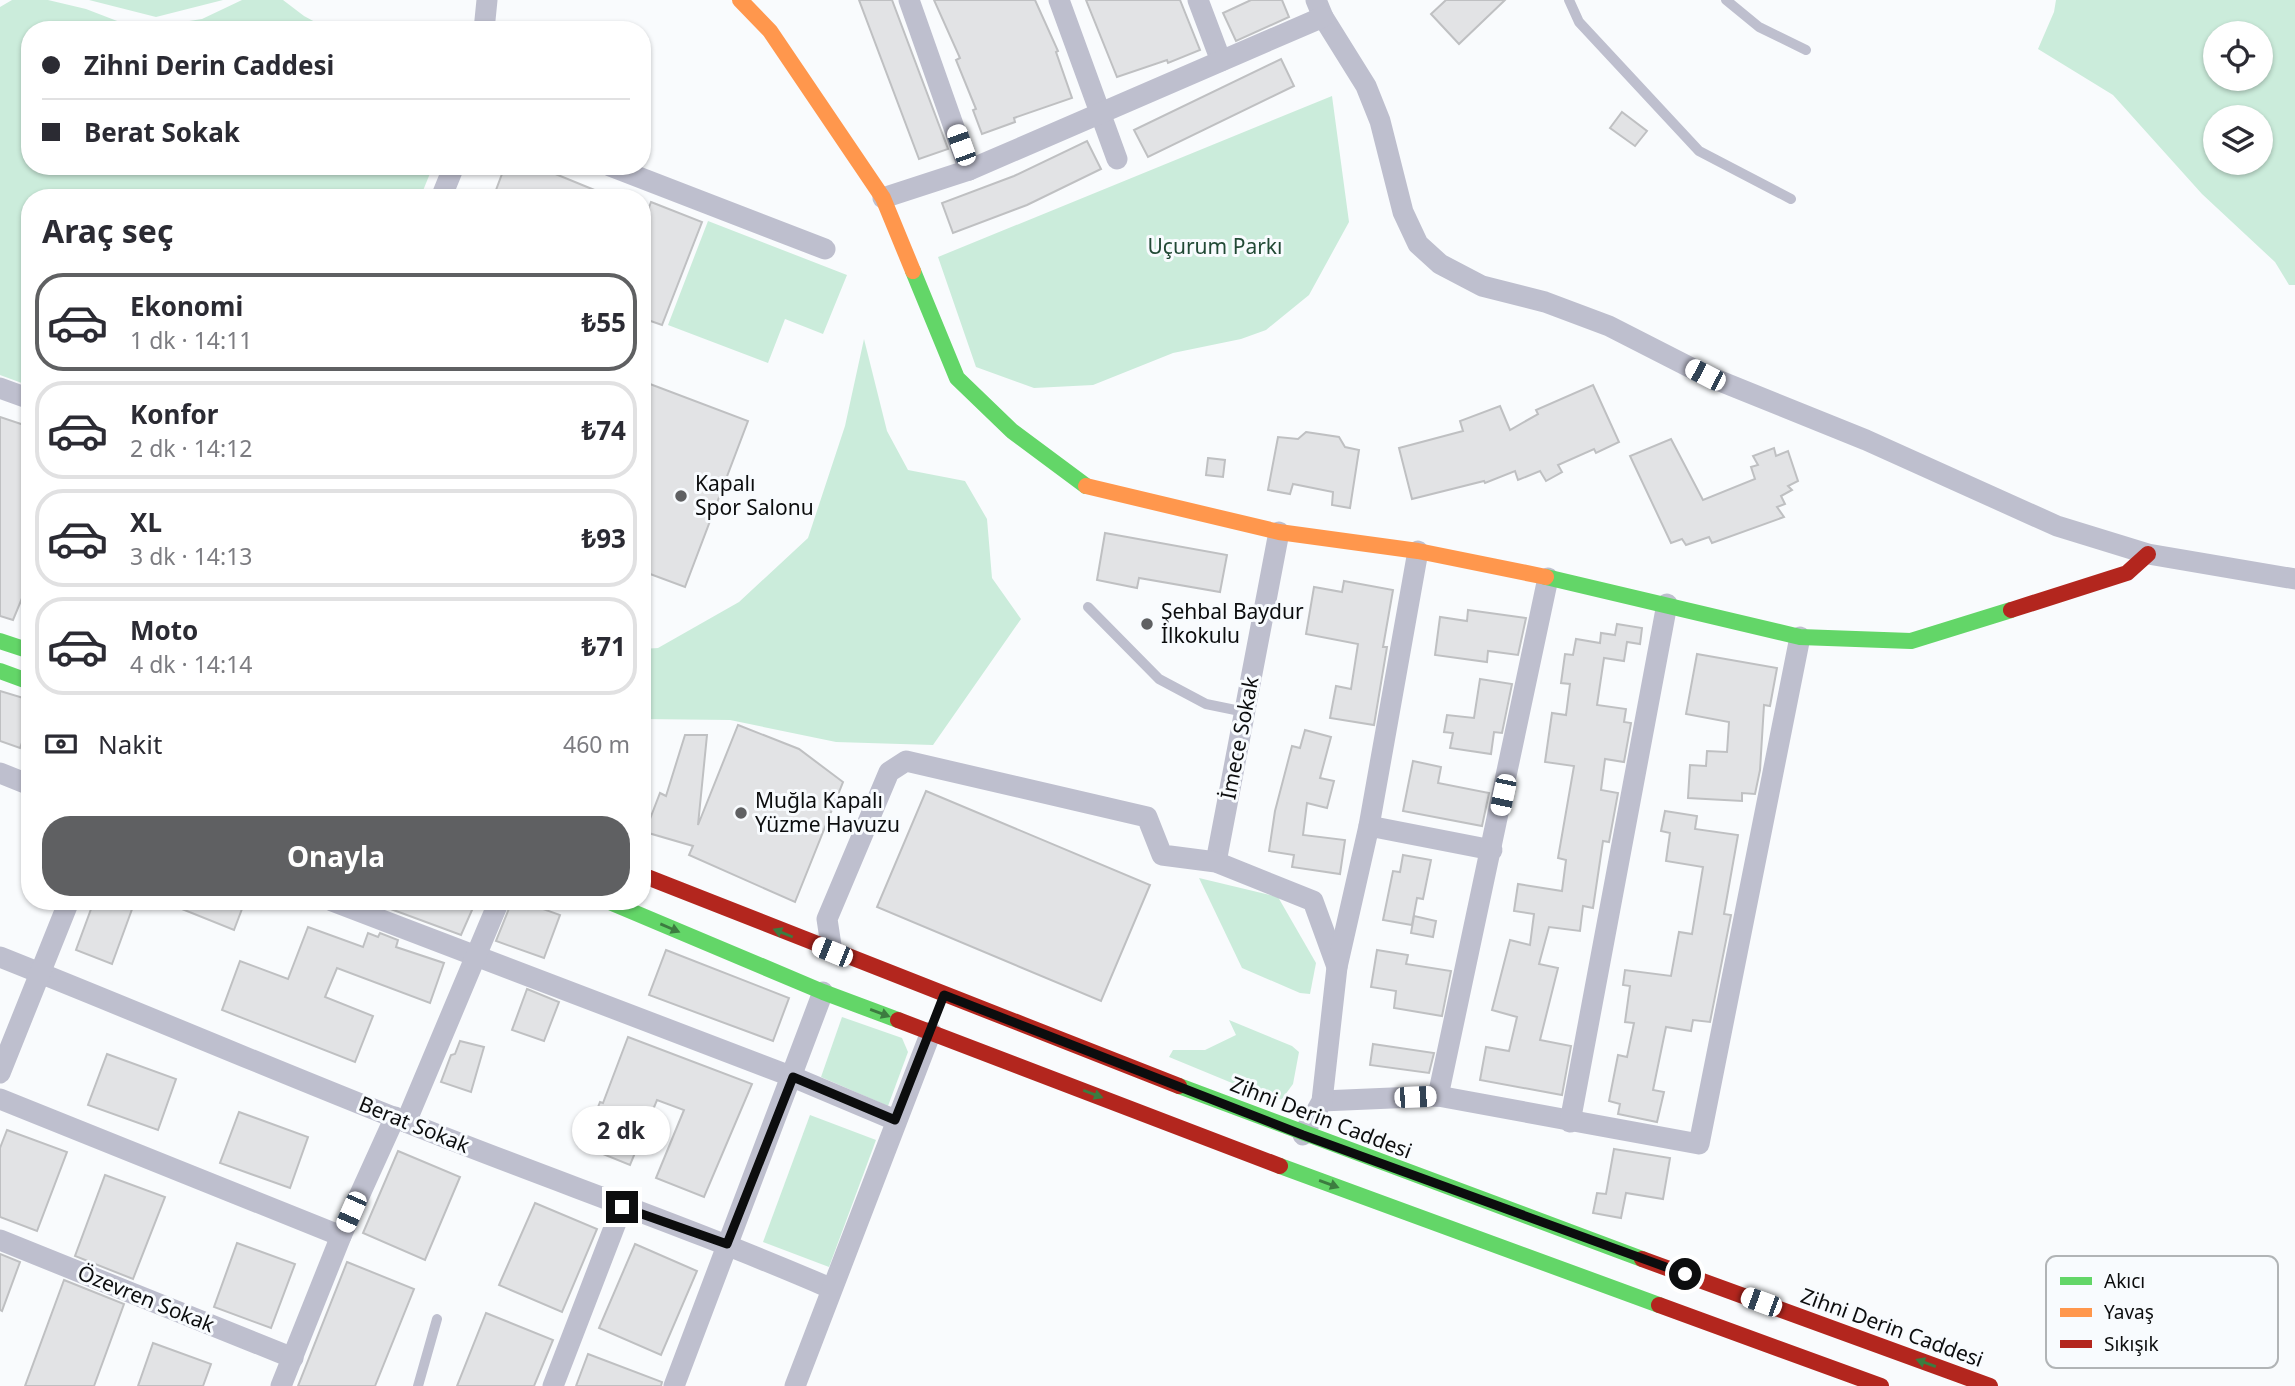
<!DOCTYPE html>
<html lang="tr">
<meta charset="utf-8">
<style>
body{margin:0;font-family:"Noto Sans",sans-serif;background:#f2f2f3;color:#2b2b33;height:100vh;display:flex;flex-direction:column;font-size:26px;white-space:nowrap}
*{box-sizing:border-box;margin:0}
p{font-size:23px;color:#7c7c81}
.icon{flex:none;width:38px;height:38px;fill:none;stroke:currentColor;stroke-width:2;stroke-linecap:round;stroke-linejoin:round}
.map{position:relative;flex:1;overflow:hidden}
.sheet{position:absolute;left:21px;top:189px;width:630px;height:721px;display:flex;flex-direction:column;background:#fff;border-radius:28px;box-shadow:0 2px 5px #0004}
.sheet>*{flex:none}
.hud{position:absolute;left:21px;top:21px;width:630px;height:154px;border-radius:28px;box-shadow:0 2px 5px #0004;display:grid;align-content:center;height:154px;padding:0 21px;background:#fff}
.controls{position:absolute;left:2203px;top:21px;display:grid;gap:14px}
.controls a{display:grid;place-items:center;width:70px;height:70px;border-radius:50%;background:#fff;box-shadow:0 2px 5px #0004;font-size:35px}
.end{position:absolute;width:32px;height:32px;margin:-16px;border:9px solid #0c0d0e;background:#fff;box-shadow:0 0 0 4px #fff}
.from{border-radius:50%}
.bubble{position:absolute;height:49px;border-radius:24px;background:#fff;box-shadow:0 2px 5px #0004;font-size:23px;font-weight:700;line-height:49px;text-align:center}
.car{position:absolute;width:21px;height:42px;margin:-21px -10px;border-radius:9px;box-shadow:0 0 5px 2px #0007;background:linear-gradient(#fff 24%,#345 0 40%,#fff 0 76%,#345 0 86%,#fff 0)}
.hud b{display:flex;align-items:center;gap:24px;height:66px;font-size:26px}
.hud b+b{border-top:2px solid #e1e1e2}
.hud i{width:18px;height:18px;background:#2b2b33}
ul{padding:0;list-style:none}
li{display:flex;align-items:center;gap:21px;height:98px;margin:0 14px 10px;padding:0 7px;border:4px solid #e1e1e2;border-radius:28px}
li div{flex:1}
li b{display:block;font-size:26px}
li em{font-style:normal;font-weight:700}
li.on{border-color:#5f6062}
li>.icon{width:63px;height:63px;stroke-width:1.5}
h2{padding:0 21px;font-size:32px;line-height:84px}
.pay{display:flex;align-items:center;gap:18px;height:77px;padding:0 21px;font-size:26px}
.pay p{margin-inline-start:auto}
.button{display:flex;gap:14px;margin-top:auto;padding:14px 21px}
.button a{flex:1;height:80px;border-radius:28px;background:#5f6062;color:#fff;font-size:28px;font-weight:700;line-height:80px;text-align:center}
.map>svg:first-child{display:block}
.green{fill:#cbecdb;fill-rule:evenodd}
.building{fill:#e2e3e5;stroke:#bfc0c2;stroke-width:2}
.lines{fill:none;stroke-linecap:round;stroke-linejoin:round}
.lane{stroke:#bebfce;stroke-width:10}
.street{stroke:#bebfce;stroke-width:21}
.fast{stroke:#63d668;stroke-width:16}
.slow{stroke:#ff974d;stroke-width:16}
.jam{stroke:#b3261e;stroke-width:16}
.oneway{fill:#3c7c40}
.route{stroke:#0c0d0e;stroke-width:9}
.poi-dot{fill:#5f6062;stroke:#f8fbfe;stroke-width:2.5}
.labels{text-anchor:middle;stroke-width:6;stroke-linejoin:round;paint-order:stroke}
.park-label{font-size:21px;fill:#214935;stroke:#f8fbfe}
.poi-label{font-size:21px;fill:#0c0d0e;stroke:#f8fbfe;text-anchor:start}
.street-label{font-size:21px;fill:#0c0d0e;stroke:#f8fbfe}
.key{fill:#f8fbfe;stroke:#b1b4b6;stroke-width:2}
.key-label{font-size:19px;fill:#0c0d0e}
</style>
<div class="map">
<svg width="2295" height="1386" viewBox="0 0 2295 1386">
<rect width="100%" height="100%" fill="#f9fbfd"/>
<!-- green -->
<g class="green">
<path d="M 12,0 L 48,0 L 86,9 L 138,29 L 202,19 L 242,0 L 283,0 L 304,16 L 330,30 L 30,30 L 30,166 L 433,166 L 420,198 L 30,198 L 30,386 L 0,375 L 0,7 Z"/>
<path d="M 89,0 L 223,0 L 156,17 Z"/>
<path d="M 2056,0 L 2295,0 L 2295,285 L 2289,285 L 2275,262 L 2202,194 L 2113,95 L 2038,49 L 2054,12 ZM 2216,33 L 2261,33 L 2261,79 L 2216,79 ZM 2216,117 L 2261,117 L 2261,163 L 2216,163 Z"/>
<path d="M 1332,96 L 1349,222 L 1309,295 L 1266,330 L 1241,339 L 1173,353 L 1093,385 L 1034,388 L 976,367 L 938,257 Z"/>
<path d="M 708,221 L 847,275 L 823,334 L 785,319 L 768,363 L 668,325 Z"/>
<path d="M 864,339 L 887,431 L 908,470 L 965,481 L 987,519 L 992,578 L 1021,619 L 933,745 L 836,742 L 730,720 L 642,719 L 642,649 L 658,648 L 739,602 L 808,538 L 845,426 Z"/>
<path d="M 1199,878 L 1278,897 L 1316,963 L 1310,994 L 1300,993 L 1242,968 Z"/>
<path d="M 842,1017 L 902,1038 L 908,1052 L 888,1106 L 821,1077 Z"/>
<path d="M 1229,1020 L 1292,1046 L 1299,1052 L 1293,1084 L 1282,1099 L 1273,1100 L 1169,1057 L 1173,1050 L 1205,1050 L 1236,1035 Z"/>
<path d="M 810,1115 L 876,1140 L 829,1267 L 763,1242 Z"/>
</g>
<!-- building -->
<g class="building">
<path d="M 859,0 L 892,0 L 948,149 L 919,159 Z"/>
<path d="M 934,0 L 1035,0 L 1058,51 L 1056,52 L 1072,98 L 1014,118 L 1015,122 L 982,134 L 973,110 L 976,109 L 956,60 L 960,58 Z"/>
<path d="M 1086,0 L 1180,0 L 1200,50 L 1168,63 L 1167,60 L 1117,77 Z"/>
<path d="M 1251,0 L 1282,0 L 1289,17 L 1236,41 L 1223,13 Z"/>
<path d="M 1446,0 L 1505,0 L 1459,44 L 1431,14 Z"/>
<path d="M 1281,59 L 1294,86 L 1148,157 L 1134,130 Z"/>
<path d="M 1622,112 L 1647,131 L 1635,146 L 1610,128 Z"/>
<path d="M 1087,141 L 1101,169 L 1027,205 L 953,233 L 942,203 L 1014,176 Z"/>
<path d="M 505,166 L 536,166 L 614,198 L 493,198 Z"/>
<path d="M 651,202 L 702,222 L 662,325 L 642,318 L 642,226 Z"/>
<path d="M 642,381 L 748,421 L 685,587 L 642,571 Z"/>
<path d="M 1593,385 L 1619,442 L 1596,453 L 1594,449 L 1558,465 L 1562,472 L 1546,481 L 1540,471 L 1518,480 L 1515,471 L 1485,483 L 1484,481 L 1412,499 L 1399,448 L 1463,431 L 1460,421 L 1500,406 L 1510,430 L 1538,414 L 1536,410 Z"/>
<path d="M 0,417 L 30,427 L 30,579 L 13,620 L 0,616 Z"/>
<path d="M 1306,432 L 1339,437 L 1345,447 L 1359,450 L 1350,508 L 1332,505 L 1333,492 L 1293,484 L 1290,494 L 1268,490 L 1278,437 L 1298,439 Z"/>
<path d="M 1671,439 L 1703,500 L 1755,479 L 1751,467 L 1758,465 L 1753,456 L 1774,448 L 1776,456 L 1788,451 L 1798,481 L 1788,486 L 1792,490 L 1781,496 L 1785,504 L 1777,507 L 1784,517 L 1712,543 L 1709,537 L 1686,545 L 1682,539 L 1671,543 L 1630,456 Z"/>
<path d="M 1208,458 L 1225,460 L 1223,477 L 1206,475 Z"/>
<path d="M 1105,533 L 1227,555 L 1220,592 L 1139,578 L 1137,588 L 1097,580 Z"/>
<path d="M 1344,581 L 1393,590 L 1383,647 L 1387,647 L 1374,725 L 1330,718 L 1336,686 L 1351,689 L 1358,644 L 1306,634 L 1314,587 L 1342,592 Z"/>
<path d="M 1468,610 L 1526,618 L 1518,655 L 1488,651 L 1487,662 L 1435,655 L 1440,617 L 1467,621 Z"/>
<path d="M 1617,624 L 1642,628 L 1640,644 L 1627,642 L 1624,661 L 1604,658 L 1597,705 L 1626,709 L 1624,722 L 1631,723 L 1624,762 L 1605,759 L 1601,790 L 1618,793 L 1609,842 L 1603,841 L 1593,908 L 1583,906 L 1580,931 L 1549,927 L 1539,964 L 1558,968 L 1540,1040 L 1571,1046 L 1562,1095 L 1480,1080 L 1486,1047 L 1509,1051 L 1517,1017 L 1492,1010 L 1510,940 L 1530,945 L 1534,914 L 1514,911 L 1518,884 L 1562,891 L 1566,860 L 1558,858 L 1574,766 L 1545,762 L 1552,713 L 1566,715 L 1570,684 L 1561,683 L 1565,654 L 1573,655 L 1576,639 L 1600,643 L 1601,633 L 1615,635 Z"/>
<path d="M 1697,654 L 1777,668 L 1770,706 L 1764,705 L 1760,770 L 1755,794 L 1742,793 L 1742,801 L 1688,798 L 1690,765 L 1706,766 L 1707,751 L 1727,752 L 1729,722 L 1686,714 Z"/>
<path d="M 1480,679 L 1512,684 L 1502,733 L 1494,732 L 1491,754 L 1450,748 L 1453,733 L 1444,732 L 1447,715 L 1474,718 Z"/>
<path d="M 0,691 L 30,700 L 30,721 L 20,748 L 0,741 Z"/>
<path d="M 738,725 L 799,749 L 843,782 L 795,902 L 689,855 L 693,846 L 645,832 L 660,793 L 666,796 L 685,735 L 707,735 L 698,825 Z"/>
<path d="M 1305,730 L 1331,737 L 1320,778 L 1334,781 L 1327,808 L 1307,803 L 1303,835 L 1345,840 L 1340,874 L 1292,867 L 1294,855 L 1269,851 L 1275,811 L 1292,746 L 1300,748 Z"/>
<path d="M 1413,761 L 1441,767 L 1438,783 L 1489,793 L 1482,826 L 1403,811 Z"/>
<path d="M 926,791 L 1150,885 L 1101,1001 L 877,907 Z"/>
<path d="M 1665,811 L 1697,816 L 1695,829 L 1738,835 L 1724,914 L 1731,915 L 1710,1022 L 1693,1020 L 1691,1031 L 1666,1027 L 1653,1090 L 1664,1092 L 1657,1122 L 1618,1114 L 1620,1104 L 1609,1101 L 1618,1055 L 1627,1057 L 1634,1023 L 1625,1022 L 1630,986 L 1623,985 L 1625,970 L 1671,976 L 1679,932 L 1692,934 L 1703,867 L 1666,861 L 1670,833 L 1661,831 Z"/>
<path d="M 1403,855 L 1431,860 L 1423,899 L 1417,898 L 1412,925 L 1383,920 L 1393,871 L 1400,872 Z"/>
<path d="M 94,901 L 135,901 L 112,964 L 76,950 Z"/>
<path d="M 162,901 L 245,901 L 234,930 Z"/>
<path d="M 369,901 L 476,901 L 461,935 Z"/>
<path d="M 512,901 L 521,901 L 560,915 L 544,958 L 496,941 Z"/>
<path d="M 1414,916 L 1436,921 L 1433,937 L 1411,933 Z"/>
<path d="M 308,927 L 363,947 L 368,933 L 378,937 L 380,933 L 398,940 L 396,947 L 444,963 L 430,1003 L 337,968 L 325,997 L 373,1016 L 355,1062 L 222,1010 L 240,961 L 288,979 Z"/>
<path d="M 666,950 L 789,998 L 773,1041 L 649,995 Z"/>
<path d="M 1377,950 L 1408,955 L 1406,964 L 1451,971 L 1442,1016 L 1394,1008 L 1396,991 L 1371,987 Z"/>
<path d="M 527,989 L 559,1002 L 544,1041 L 512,1030 Z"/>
<path d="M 628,1037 L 752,1084 L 704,1197 L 656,1178 L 684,1110 L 657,1100 L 630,1165 L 583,1146 L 600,1102 L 603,1103 Z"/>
<path d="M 460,1041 L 484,1047 L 471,1092 L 441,1082 L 451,1055 L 455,1054 Z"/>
<path d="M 1373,1044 L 1434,1053 L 1429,1073 L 1370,1065 Z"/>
<path d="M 107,1054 L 176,1079 L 158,1130 L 88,1105 Z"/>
<path d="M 239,1112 L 308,1137 L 290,1188 L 220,1163 Z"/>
<path d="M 7,1130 L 67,1152 L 37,1231 L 0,1217 L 0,1148 Z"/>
<path d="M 1614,1149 L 1670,1158 L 1663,1199 L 1626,1193 L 1621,1218 L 1593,1213 L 1597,1193 L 1606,1194 Z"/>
<path d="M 398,1151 L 460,1177 L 425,1260 L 363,1233 Z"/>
<path d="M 105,1175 L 165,1197 L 133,1279 L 75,1256 Z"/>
<path d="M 535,1203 L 597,1229 L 562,1312 L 499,1285 Z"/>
<path d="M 237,1243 L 295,1264 L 271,1328 L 214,1307 Z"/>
<path d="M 635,1244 L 697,1271 L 661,1355 L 599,1328 Z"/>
<path d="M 0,1254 L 20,1262 L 2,1311 L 0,1310 Z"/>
<path d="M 347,1262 L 414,1289 L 375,1386 L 298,1386 Z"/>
<path d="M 64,1280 L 124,1304 L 94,1386 L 25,1386 Z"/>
<path d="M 486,1313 L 553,1340 L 534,1386 L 457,1386 Z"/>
<path d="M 153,1343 L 211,1364 L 203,1386 L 138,1386 Z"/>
<path d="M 588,1354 L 662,1382 L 661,1386 L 576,1386 Z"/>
</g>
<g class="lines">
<!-- lane -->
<g class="lane">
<path d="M 1569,0 L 1579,22 L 1699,151 L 1791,199"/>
<path d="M 1726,0 L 1759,27 L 1806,50"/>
<path d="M 1088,607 L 1159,679 L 1206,704 L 1245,712"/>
<path d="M 418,1386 L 437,1319"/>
</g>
<!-- street -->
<g class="street">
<path d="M 909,0 L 969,170"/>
<path d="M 1059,0 L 1117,159"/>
<path d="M 1198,0 L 1221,61"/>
<path d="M 1316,0 L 1323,17 L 1366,86 L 1380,121 L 1403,212 L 1418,244 L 1440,264 L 1482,286 L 1545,302 L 1609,326 L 1705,375 L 1866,440 L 2057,526 L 2148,554 L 2295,579"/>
<path d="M 484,30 L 487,0"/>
<path d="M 610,166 L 825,249"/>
<path d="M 441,198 L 454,166"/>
<path d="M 883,198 L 969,170 L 1323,17"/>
<path d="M 0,388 L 30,399"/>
<path d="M 0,773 L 30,785"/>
<path d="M 1369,826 L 1492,850"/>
<path d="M 1216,862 L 1279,532"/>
<path d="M 332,901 L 793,1077 L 895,1120"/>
<path d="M 832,952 L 827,919 L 889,772 L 906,761 L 1147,817 L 1162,855 L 1216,862 L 1313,901 L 1337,967"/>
<path d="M 0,957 C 146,1015 290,1077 436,1134 C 568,1186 701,1232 830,1288"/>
<path d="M 0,1073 L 69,901"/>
<path d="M 1438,1096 L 1548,578"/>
<path d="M 0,1099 L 341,1236"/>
<path d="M 1322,1101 L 1438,1096 L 1699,1144 L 1800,637"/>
<path d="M 406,1122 L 499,901"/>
<path d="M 1570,1122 L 1667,604"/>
<path d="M 1303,1135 L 1322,1101 L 1337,967 L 1369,826 L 1418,551"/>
<path d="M 0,1240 L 293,1358"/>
<path d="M 281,1386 L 341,1236 L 395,1117"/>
<path d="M 553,1386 L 622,1207"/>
<path d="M 674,1386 L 823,992"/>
<path d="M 795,1386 L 931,1032"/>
</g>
<!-- fast -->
<g class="fast">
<path d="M 913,271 L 957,378 L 1012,431 L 1086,486"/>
<path d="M 1546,577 L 1800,637 L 1911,641 L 2011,610"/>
<path d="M 0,641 L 30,651"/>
<path d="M 0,671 L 30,682"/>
<path d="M 607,901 L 823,992 L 898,1020"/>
<path d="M 1179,1086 L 1642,1259"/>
<path d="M 1280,1166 L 1659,1305"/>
</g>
<!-- slow -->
<g class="slow">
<path d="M 740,0 L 770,31 L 883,198 L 913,271"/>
<path d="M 1086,486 L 1279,532 L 1418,551 L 1546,577"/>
</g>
<!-- jam -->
<g class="jam">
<path d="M 2011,610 L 2127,573 L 2148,554"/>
<path d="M 642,875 L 1179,1086"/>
<path d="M 898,1020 L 1280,1166"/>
<path d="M 1642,1259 L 1990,1386"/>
<path d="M 1659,1305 L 1881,1386"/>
</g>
</g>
<!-- one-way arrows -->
<defs><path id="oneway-solid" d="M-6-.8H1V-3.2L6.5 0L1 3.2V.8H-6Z" transform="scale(1.75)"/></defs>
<g class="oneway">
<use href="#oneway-solid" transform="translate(670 928) rotate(23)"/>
<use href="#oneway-solid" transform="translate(783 933) rotate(-158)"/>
<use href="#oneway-solid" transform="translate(880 1013) rotate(20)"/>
<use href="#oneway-solid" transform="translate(1093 1094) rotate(21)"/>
<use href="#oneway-solid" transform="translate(1329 1184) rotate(20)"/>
<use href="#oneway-solid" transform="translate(1926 1363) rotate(-160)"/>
</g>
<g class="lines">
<!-- route -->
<path class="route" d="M 622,1207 L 727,1244 L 793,1077 L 895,1120 L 944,995 L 1303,1135 L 1685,1274"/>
</g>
<!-- markers -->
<g class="poi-dot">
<circle cx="681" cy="496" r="7"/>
<circle cx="1147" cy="624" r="7"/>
<circle cx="741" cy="813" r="7"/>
</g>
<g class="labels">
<!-- park labels -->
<g class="park-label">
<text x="1215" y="254">Uçurum Parkı</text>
</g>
<!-- poi labels -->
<g class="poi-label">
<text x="695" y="491">Kapalı<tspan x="695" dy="24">Spor Salonu</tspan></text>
<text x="1161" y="619">Şehbal Baydur<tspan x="1161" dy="24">İlkokulu</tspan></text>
<text x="755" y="808">Muğla Kapalı<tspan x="755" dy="24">Yüzme Havuzu</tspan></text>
</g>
<!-- street labels -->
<g class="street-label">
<text transform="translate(1240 738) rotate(-79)" y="7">İmece Sokak</text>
<text transform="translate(1321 1118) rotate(21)" y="7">Zihni Derin Caddesi</text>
<text transform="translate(414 1125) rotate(22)" y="7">Berat Sokak</text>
<text transform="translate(146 1299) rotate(22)" y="7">Özevren Sokak</text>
<text transform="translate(1892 1328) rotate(20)" y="7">Zihni Derin Caddesi</text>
</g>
</g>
<!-- legend -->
<rect x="2046" y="1256" width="232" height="112" rx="10" class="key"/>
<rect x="2060" y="1277" width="32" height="8" fill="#63d668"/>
<rect x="2060" y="1308" width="32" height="9" fill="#ff974d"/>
<rect x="2060" y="1340" width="32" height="8" fill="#b3261e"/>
<g class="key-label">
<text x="2104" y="1288">Akıcı</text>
<text x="2104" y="1319">Yavaş</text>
<text x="2104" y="1351">Sıkışık</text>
</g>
</svg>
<div class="controls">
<a><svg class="icon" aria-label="locate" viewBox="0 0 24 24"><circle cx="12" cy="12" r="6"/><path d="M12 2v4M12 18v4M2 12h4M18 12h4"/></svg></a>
<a><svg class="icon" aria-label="layers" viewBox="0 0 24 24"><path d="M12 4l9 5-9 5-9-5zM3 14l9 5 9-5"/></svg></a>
</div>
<i class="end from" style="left:1685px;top:1274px"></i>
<i class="end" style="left:622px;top:1207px"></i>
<div class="bubble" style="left:572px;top:1106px;width:98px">2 dk</div>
<i class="car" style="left:961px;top:145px;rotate:340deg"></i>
<i class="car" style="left:1705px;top:375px;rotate:297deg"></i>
<i class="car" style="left:1503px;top:795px;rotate:192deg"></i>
<i class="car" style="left:832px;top:952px;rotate:292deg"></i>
<i class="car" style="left:1415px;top:1097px;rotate:88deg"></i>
<i class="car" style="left:351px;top:1212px;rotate:204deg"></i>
<i class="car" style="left:1761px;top:1302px;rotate:290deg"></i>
<div class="hud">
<b><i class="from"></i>Zihni Derin Caddesi</b>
<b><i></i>Berat Sokak</b>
</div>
<section class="sheet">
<h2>Araç seç</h2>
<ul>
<li class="on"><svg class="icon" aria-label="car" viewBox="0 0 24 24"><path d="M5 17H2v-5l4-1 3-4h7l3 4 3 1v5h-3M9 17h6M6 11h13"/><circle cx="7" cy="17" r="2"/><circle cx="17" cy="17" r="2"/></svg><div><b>Ekonomi</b><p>1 dk · 14:11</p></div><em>₺55</em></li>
<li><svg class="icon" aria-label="car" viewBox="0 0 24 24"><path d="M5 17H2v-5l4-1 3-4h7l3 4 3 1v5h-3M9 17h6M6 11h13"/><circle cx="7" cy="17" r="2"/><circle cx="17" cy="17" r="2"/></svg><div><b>Konfor</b><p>2 dk · 14:12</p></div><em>₺74</em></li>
<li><svg class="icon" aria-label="car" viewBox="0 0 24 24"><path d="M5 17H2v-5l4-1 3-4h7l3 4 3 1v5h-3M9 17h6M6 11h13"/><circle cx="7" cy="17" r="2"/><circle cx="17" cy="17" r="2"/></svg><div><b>XL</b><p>3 dk · 14:13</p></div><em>₺93</em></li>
<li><svg class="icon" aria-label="car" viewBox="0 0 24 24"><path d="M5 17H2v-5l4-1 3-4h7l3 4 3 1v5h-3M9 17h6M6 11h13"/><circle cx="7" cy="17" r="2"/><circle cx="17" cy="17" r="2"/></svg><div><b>Moto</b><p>4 dk · 14:14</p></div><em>₺71</em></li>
</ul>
<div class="pay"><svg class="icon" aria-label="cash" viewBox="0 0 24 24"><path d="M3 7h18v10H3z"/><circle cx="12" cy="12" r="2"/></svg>Nakit<p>460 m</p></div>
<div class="button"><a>Onayla</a></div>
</section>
</div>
